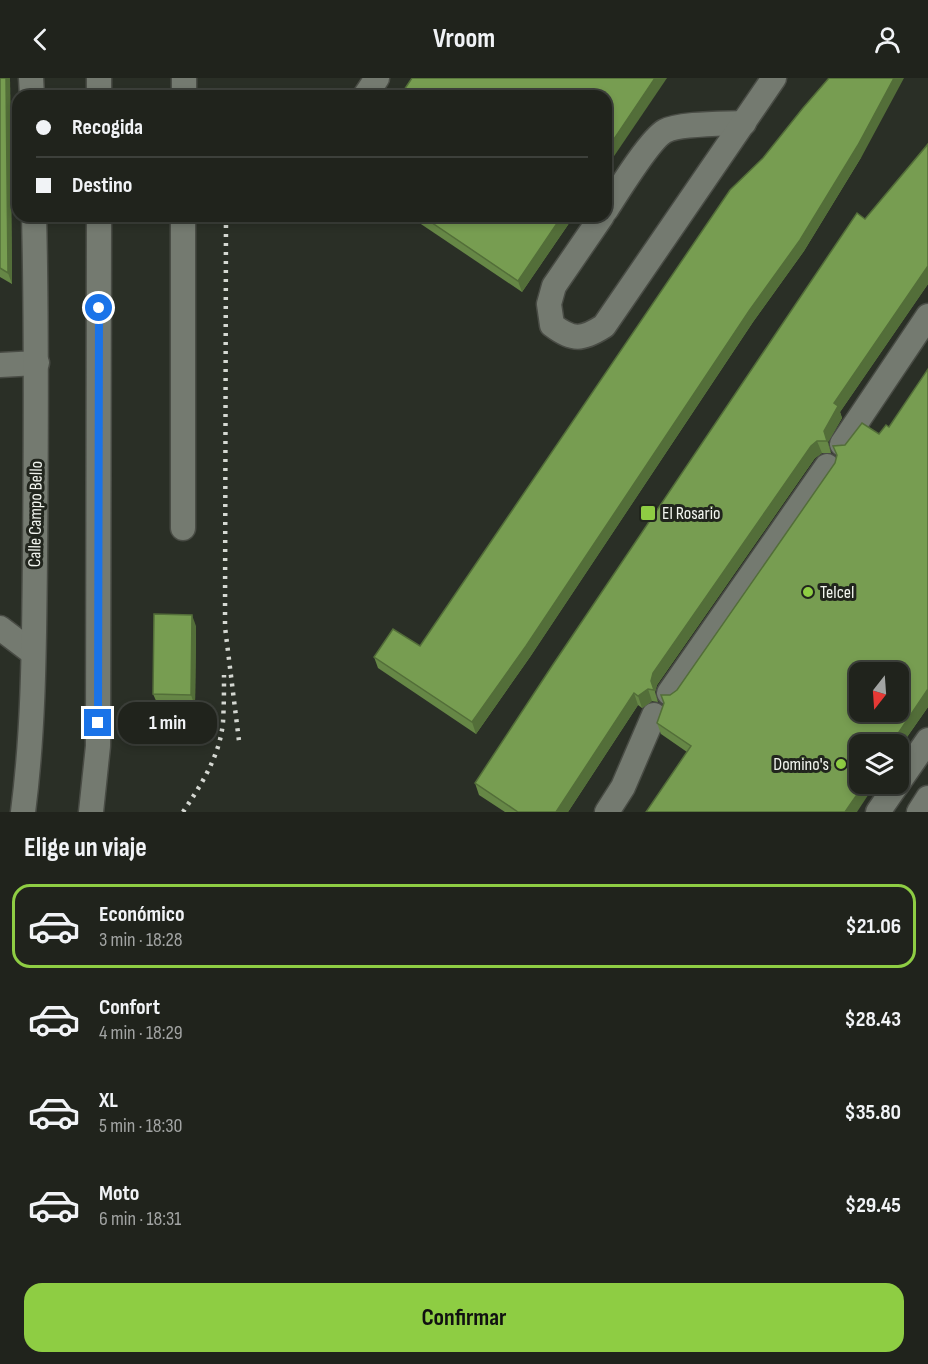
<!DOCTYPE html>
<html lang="es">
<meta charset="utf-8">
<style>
body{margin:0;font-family:"Sofia Sans Condensed",sans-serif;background:#2d2f29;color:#f1f3f6;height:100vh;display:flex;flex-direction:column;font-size:22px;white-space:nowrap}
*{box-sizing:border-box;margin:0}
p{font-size:20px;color:#a2a4a3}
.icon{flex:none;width:33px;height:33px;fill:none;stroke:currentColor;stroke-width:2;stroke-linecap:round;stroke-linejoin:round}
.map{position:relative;height:734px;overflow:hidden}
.panel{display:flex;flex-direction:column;background:#20231c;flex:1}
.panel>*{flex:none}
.hud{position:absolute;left:12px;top:12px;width:600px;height:132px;border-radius:18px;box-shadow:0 3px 9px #0003,0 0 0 2px #3d403b;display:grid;align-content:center;height:132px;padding:0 24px;background:#20231c}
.needle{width:39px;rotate:197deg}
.tools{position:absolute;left:849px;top:584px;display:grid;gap:12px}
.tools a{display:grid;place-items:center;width:60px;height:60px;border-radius:12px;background:#20231c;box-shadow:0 3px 9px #0003,0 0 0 2px #3d403b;font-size:30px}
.end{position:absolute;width:27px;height:27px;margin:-14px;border:8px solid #1a73e8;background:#fff;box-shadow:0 0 0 3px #fff}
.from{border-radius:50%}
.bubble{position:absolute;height:42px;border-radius:18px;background:#20231c;box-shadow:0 3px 9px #0003,0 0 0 2px #3d403b;font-size:20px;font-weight:700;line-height:42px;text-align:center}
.hud b{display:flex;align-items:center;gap:21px;height:57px;font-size:22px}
.hud b+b{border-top:2px solid #3d403b}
.hud i{width:15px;height:15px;background:#f1f3f6}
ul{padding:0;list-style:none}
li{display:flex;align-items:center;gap:18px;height:84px;margin:0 12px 9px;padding:0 12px;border:3px solid transparent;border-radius:18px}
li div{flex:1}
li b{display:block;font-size:22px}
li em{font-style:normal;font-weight:700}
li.selected{border-color:#8ecd43}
li>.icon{width:54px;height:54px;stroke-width:1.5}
h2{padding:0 24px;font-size:27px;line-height:72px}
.button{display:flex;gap:12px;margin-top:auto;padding:12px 24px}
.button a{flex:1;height:69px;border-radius:18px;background:#8ecd43;color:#111;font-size:24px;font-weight:700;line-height:69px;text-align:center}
header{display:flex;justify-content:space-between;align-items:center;height:78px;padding:0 24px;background:#20231c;font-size:27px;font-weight:700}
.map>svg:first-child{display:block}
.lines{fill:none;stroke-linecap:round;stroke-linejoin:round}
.minor-casing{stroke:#494c45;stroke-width:27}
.minor{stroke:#747a70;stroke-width:24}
.rail{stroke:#d5d8d2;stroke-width:4.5;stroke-dasharray:3 6;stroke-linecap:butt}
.wall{fill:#668746}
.shaded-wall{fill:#536e39}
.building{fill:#779d51;stroke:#536e39;stroke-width:1.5;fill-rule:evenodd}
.route{stroke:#1a73e8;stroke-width:8}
.poi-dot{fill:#8ecd43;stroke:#21251d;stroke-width:2}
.labels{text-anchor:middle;stroke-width:6;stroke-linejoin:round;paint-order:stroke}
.poi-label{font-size:18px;fill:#f2f5ef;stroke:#21251d;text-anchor:start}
.street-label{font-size:18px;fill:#f2f5ef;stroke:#21251d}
</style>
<header><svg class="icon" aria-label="back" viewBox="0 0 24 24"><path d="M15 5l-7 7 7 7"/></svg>Vroom<svg class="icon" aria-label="person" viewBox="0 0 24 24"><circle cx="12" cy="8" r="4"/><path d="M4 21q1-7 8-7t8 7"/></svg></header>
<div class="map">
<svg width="928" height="734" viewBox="0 0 928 734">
<rect width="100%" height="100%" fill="#2a2f26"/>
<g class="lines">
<!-- minor casing -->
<g class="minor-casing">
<g id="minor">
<path d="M 31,0 L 32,18"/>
<path d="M 99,18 L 99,0"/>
<path d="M 184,18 L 184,0"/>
<path d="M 365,18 L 377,0"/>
<path d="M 606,132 C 617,115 650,61 665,53 C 679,45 726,46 744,45"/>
<path d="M 602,138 L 554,208 L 549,226 L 552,247 C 573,263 582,262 604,248 L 774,0"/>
<path d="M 0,287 L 37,285"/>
<path d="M 842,366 L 928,238"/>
<path d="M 183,450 L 183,138"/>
<path d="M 0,550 L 33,575"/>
<path d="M 669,615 L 827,388"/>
<path d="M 23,734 C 34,650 34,564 35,479 C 36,366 37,252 34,138"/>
<path d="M 91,734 L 98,668 L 99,138"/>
<path d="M 607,734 L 623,709 L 654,637"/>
<path d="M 878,734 L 928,662"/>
<path d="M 919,734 L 928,720"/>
</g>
</g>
<!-- minor -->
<use href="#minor" class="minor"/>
<!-- rail -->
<g class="rail">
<path d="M 226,138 L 225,549 L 239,663"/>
<path d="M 183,734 C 201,707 220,678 223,644 C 224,628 224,612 224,597"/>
</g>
</g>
<!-- wall -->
<g class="wall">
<path d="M 0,0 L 10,0 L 12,206 L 0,199 Z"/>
<path d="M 928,66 L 928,206 L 840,334 L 842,340 L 828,364 L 831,375 L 822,375 L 815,380 L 657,607 L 655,614 L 658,624 L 652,623 L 642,630 L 638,627 L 568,734 L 505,734 L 479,717 L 475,705 L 865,141 Z"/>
<path d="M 862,78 L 804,173 L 753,244 L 530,579 L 476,656 L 378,590 L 374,579 L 420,568 Z"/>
<path d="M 409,138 L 574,138 L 522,214 Z"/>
<path d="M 928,291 L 928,629 L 898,672 L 898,666 L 687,674 L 661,656 L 657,645 L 670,617 L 677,612 L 835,385 L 845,367 L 879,356 L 889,349 Z"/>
<path d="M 196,548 L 195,628 L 158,627 L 153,616 Z"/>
</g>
<!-- shaded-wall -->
<g class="shaded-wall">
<path d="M 6,0 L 10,0 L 12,206 L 8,195 Z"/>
<path d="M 655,0 L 667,0 L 606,90 L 606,73 Z"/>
<path d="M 894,0 L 904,0 L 862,78 L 804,173 L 753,244 L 530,579 L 476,656 L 472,644 Z"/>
<path d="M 562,138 L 574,138 L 522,214 L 518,203 Z"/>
<path d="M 928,188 L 928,206 L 840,334 L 842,340 L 828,364 L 831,375 L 824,353 L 834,325 Z"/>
<path d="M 817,363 L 822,375 L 815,380 L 657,607 L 655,614 L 651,603 L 653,595 L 811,368 Z"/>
<path d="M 192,537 L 196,548 L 195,628 L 191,617 Z"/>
<path d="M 648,611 L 652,623 L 642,630 L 638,618 Z"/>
<path d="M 928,611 L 928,629 L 898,672 L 898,666 L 891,666 Z"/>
<path d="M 634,615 L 638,627 L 568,734 L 556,734 Z"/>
<path d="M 865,705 L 876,705 L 857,734 L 845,734 Z"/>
</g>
<!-- building -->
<g class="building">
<path d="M 0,0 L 6,0 L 8,195 L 0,190 Z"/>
<path d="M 412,0 L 655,0 L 606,73 L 606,18 L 400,18 Z"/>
<path d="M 829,0 L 894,0 L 858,67 L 800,162 L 749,233 L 526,568 L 472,644 L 374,579 L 393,551 L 420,568 L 730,112 L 763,80 L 803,30 Z"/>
<path d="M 928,66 L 928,188 L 834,325 L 838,328 L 824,353 L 827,363 L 817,363 L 811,368 L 653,595 L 651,603 L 654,612 L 648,611 L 638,618 L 634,615 L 556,734 L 518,734 L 475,705 L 552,588 L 857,135 L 865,141 Z"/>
<path d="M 422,138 L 562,138 L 518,203 Z"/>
<path d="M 928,291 L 928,611 L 891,666 L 860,666 L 860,705 L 865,705 L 845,734 L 646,734 L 691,668 L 657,645 L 664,625 L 661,617 L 670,617 L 677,612 L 835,385 L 837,377 L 833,368 L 845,367 L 862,345 L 879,356 L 886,347 L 889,349 ZM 860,594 L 898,594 L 898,633 L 860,633 Z"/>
<path d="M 154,536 L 192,537 L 191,617 L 153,616 Z"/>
</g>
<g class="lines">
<!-- route -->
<path class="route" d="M 98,645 L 99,230"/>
</g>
<!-- markers -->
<g class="poi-dot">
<rect x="640" y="427" width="16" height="16" rx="3"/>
<circle cx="808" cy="514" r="6"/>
<circle cx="841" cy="686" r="6"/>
</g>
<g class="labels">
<!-- poi labels -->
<g class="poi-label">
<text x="662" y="441">El Rosario</text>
<text x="820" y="520">Telcel</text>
<text x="829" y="692" text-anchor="end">Domino's</text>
</g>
<!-- street labels -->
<g class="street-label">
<text transform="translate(35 436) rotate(-89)" y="6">Calle Campo Bello</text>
</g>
</g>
</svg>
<div class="tools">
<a><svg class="needle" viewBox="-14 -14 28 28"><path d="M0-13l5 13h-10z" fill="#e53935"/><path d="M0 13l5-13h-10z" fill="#a2a4a3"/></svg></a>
<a><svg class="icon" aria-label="layers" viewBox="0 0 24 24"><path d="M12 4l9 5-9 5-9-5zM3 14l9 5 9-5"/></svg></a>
</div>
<i class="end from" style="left:99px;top:230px"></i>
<i class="end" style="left:98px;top:645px"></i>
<div class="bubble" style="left:118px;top:624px;width:99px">1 min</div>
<div class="hud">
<b><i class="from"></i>Recogida</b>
<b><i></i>Destino</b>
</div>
</div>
<section class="panel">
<h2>Elige un viaje</h2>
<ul>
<li class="selected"><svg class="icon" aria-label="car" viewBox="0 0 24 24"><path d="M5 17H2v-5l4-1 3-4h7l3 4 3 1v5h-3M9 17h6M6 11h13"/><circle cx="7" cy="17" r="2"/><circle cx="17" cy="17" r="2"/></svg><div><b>Económico</b><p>3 min · 18:28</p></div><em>$21.06</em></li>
<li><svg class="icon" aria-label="car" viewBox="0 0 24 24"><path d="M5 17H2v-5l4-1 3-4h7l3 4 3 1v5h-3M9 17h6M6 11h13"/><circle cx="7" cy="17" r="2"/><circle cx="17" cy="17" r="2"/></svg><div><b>Confort</b><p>4 min · 18:29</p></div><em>$28.43</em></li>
<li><svg class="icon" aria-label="car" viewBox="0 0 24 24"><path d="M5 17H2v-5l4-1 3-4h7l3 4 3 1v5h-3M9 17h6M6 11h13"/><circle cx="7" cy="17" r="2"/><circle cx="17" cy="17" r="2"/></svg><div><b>XL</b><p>5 min · 18:30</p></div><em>$35.80</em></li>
<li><svg class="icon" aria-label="car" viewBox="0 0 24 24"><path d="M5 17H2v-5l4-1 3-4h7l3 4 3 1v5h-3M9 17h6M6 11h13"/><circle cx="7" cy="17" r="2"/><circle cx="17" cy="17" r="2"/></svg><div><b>Moto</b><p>6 min · 18:31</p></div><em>$29.45</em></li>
</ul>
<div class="button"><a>Confirmar</a></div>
</section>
